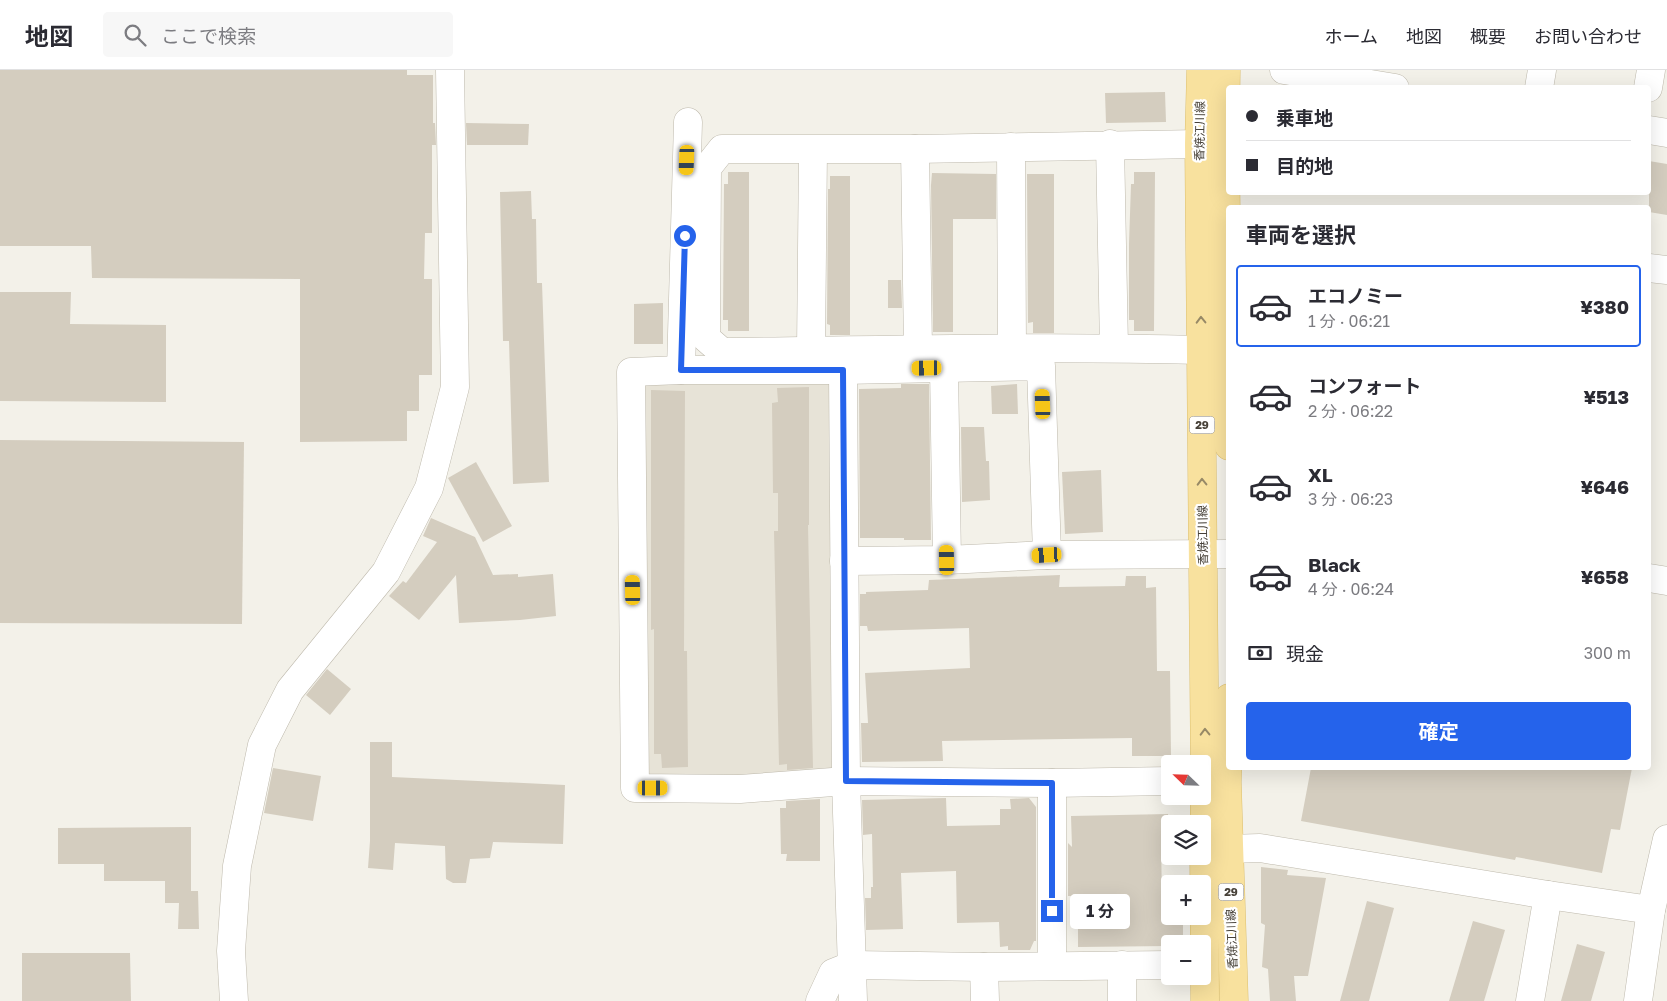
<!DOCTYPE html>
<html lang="ja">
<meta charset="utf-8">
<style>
body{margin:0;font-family:"Golos Text","Noto Sans JP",sans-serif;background:#f7f7f7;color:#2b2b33;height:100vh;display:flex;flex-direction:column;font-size:19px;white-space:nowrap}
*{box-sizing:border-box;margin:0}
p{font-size:16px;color:#7c7c81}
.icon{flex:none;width:28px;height:28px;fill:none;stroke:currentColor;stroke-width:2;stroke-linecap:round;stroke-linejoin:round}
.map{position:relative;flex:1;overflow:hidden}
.side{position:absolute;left:1226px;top:135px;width:425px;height:565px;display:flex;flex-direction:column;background:#fff;border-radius:5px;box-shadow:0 5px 20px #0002}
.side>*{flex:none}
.hud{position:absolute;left:1226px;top:15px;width:425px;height:110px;border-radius:5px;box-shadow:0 5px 20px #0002;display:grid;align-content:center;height:110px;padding:0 20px;background:#fff}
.needle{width:32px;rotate:293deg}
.buttons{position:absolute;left:1161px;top:685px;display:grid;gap:10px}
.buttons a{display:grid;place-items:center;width:50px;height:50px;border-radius:5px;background:#fff;box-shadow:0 5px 20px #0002;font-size:25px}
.end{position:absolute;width:22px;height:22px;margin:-11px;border:6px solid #2563eb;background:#fff;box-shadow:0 0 0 2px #fff}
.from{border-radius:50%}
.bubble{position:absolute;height:35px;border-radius:5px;background:#fff;box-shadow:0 5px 20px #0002;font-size:16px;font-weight:700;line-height:35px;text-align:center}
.car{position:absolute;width:15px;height:30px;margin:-15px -8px;border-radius:6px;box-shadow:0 0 4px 1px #0007;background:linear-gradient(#f5c518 24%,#345 0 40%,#f5c518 0 76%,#345 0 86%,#f5c518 0)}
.hud b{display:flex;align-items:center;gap:18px;height:48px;font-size:19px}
.hud b+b{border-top:1px solid #e1e1e2}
.hud i{width:12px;height:12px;background:#2b2b33}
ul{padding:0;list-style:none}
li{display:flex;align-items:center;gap:15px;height:82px;margin:0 10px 8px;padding:0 10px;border:2px solid transparent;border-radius:5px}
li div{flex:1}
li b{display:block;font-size:19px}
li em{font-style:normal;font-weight:700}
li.current{border-color:#2563eb}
li>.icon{width:45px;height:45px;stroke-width:1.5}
h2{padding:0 20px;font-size:22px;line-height:60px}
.pay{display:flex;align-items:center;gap:12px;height:55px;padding:0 20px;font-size:19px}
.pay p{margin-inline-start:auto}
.action{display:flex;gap:10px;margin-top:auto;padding:10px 20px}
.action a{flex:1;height:58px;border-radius:5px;background:#2563eb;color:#fff;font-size:20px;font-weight:700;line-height:58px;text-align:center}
header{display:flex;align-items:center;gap:30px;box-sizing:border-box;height:70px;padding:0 25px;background:#fff;border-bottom:1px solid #e1e1e2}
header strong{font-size:24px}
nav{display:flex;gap:28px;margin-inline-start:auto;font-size:18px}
.search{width:350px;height:45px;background:#f7f7f7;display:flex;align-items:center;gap:12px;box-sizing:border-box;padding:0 18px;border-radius:5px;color:#7c7c81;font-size:19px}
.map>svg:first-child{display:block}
.residential{fill:#e7e3d7}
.building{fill:#d4cdbf}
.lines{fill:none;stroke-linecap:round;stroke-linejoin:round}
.minor-casing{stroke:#beb9ac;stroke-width:29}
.major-casing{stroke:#dcbf6e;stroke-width:29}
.minor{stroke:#fff;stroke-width:28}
.major{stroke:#f8e19e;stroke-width:28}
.oneway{stroke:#978966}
.route{stroke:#2563eb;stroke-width:6}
.labels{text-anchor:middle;stroke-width:4.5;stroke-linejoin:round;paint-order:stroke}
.shield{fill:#fff;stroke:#7e7a74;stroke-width:1}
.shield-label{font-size:11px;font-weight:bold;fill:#474138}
.street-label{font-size:12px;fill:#474138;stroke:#fff}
</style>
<header>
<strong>地図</strong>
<div class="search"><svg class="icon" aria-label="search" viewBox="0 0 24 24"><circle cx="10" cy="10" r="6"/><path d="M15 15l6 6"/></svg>ここで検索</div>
<nav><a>ホーム</a><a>地図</a><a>概要</a><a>お問い合わせ</a></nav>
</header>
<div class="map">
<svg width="1667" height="931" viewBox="0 0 1667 931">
<rect width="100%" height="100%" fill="#f3f1e9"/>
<!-- residential -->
<path class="residential" d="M 843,300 L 846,711 L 635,718 L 631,302 Z"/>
<!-- building -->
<g class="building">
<path d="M 0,0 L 407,0 L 407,5 L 433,5 L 433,53 L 435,53 L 436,75 L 432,75 L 432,163 L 425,163 L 424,209 L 432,209 L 432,305 L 419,305 L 419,341 L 407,341 L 407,371 L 300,372 L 300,209 L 92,208 L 91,176 L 0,176 Z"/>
<path d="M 1165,22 L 1166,52 L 1106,53 L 1105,23 Z"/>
<path d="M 466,53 L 529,54 L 528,75 L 467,75 Z"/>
<path d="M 1649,91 L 1667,94 L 1667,145 L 1649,142 Z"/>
<path d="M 728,102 L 749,102 L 749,261 L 728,261 L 728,250 L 723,250 L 724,114 L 728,114 Z"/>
<path d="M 1134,102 L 1155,102 L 1154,261 L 1134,261 L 1134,250 L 1129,250 L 1129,174 L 1131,114 L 1134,114 Z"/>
<path d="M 932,103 L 996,104 L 996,149 L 953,149 L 953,262 L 933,262 L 931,115 Z"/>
<path d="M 1027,104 L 1054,104 L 1054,263 L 1033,263 L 1033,252 L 1028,253 Z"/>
<path d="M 830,106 L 850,106 L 850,265 L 830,265 L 830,255 L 827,254 L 828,119 L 830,119 Z"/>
<path d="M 531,121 L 532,149 L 536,149 L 537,213 L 542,213 L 549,412 L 513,414 L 509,271 L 503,271 L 500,122 Z"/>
<path d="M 888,210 L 901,210 L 902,238 L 888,238 Z"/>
<path d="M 0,222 L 71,222 L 70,254 L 166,255 L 166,332 L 0,331 Z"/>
<path d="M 663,233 L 663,274 L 634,274 L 634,234 Z"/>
<path d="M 901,314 L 929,314 L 931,470 L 904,470 L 904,468 L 860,468 L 859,319 L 901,318 Z"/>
<path d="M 1017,314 L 1018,344 L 992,344 L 991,316 Z"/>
<path d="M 809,317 L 809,455 L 808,455 L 813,698 L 787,700 L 787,694 L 779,695 L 774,461 L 778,461 L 778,423 L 773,423 L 772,333 L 778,332 L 777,318 Z"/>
<path d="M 651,320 L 685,321 L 684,581 L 687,581 L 688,697 L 662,698 L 661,684 L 654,684 L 654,559 L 651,560 Z"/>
<path d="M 961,357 L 984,357 L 986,391 L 989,391 L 990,430 L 962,432 Z"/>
<path d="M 0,370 L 244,372 L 242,554 L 0,553 Z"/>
<path d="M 476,392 L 512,456 L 483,472 L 448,408 Z"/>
<path d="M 1101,400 L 1103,462 L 1065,464 L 1062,402 Z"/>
<path d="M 431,448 L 475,467 L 493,505 L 518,504 L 518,507 L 553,504 L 556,546 L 520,550 L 459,553 L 456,505 L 419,550 L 389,526 L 403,511 L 406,513 L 437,472 L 423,466 Z"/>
<path d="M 1060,505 L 1059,517 L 1125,516 L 1126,506 L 1146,506 L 1146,518 L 1156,517 L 1157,601 L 1170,601 L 1171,686 L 1132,686 L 1132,668 L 942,671 L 943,691 L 862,692 L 861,653 L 868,653 L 865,603 L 970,598 L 969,558 L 868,561 L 867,556 L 860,556 L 860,524 L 866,524 L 866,522 L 928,520 L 929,510 Z"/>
<path d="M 327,599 L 351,619 L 330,645 L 306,625 Z"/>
<path d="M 370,672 L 392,672 L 392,707 L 565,715 L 563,774 L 493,772 L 490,788 L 470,789 L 466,813 L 453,813 L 446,809 L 445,776 L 395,773 L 393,800 L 368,798 L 370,771 Z"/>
<path d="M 273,698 L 321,706 L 313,751 L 264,743 Z"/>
<path d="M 1311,698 L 1632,698 L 1620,760 L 1611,759 L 1602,803 L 1516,787 L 1515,790 L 1301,751 Z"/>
<path d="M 946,728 L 947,756 L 1000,755 L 1000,739 L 1011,739 L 1010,729 L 1029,728 L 1036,737 L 1036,871 L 1034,871 L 1030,880 L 1008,880 L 1008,876 L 1000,877 L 999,852 L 957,853 L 956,801 L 901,803 L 903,859 L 866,860 L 865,828 L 871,828 L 871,817 L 873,817 L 872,764 L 863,765 L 862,730 Z"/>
<path d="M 820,729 L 820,791 L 786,791 L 787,784 L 781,784 L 780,738 L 786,738 L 786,731 Z"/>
<path d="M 1168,744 L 1168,771 L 1161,771 L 1162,832 L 1170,832 L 1170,846 L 1183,846 L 1183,874 L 1170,874 L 1170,876 L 1078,877 L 1078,826 L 1068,826 L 1068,773 L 1072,777 L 1071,746 Z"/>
<path d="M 191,757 L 191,821 L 198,821 L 199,859 L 178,859 L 179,833 L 165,833 L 165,811 L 104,811 L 104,794 L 58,794 L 58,758 Z"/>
<path d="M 1261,797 L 1288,800 L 1287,805 L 1326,808 L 1308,906 L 1294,906 L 1296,931 L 1270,931 L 1268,899 L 1262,897 L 1265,855 L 1261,853 Z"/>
<path d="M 1367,831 L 1394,838 L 1369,931 L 1340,931 Z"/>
<path d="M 1473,851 L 1505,860 L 1484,931 L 1449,931 Z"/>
<path d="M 1577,874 L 1605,882 L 1591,931 L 1561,931 Z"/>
<path d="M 22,883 L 130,883 L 131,931 L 22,931 Z"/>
</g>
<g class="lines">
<!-- minor casing -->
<g class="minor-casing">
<g id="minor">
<path d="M 1284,0 L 1395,18"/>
<path d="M 1539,18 L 1542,0"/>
<path d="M 1648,18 L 1651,0"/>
<path d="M 1649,60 L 1667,63"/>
<path d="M 1110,74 L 1114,277"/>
<path d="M 1199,74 L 915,79 L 722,79 L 707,98 L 706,268 L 722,282 C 882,280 1041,276 1201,280"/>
<path d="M 1011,77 L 1012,278"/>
<path d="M 915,79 L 918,278"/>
<path d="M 1649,198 L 1667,200"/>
<path d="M 811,281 L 813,80"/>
<path d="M 944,298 L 947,490"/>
<path d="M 681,300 L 688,52"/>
<path d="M 843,300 L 681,300 L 631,302 L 635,718 L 740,719 L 846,711 L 1052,713 L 1170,711"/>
<path d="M 844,491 L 947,490 L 1047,485 L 1229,484"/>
<path d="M 1649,508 L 1667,511"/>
<path d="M 1229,779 L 1260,778 L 1548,825 L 1651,840"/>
<path d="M 1052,895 L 1052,713"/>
<path d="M 984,897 L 985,931"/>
<path d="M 234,931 L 231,881 L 237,796 L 262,675 L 290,620 L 386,502 L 429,418 L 455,317 L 450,0"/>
<path d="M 820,931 L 833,903 L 853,895 L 984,897 L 1170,895"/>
<path d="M 853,931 L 846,711 L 843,300 L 1041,296 L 1047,485"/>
<path d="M 1122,931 L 1122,895"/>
<path d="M 1530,931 L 1548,825"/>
<path d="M 1638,931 L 1651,840 L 1667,769"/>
</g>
</g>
<!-- major casing -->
<g class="major-casing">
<g id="major">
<path d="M 1201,0 L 1199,74 L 1205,711 L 1204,783 L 1205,931"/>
<path d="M 1226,0 L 1225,67 L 1229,376"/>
<path d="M 1229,628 L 1227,712 L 1234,931"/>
</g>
</g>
<!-- minor -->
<use href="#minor" class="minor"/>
<!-- major -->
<use href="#major" class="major"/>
</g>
<!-- one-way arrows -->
<defs><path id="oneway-chevron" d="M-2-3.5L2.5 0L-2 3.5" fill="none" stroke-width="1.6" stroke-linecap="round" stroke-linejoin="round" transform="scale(1.25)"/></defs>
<g class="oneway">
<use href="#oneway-chevron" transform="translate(1201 250) rotate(-91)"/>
<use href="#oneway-chevron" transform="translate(1202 412) rotate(-91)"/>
<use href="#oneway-chevron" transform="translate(1205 662) rotate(-91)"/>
</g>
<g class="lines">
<!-- route -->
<path class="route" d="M 685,166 L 681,300 L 843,300 L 846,711 L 1052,713 L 1052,841"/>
</g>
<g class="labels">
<!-- shield labels -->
<g class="shield">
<rect x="1189.5" y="346.5" width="25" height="17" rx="4"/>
<rect x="1218.5" y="813.5" width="25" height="17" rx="4"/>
</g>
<g class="shield-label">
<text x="1202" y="359">29</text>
<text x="1231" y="826">29</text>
</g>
<!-- street labels -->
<g class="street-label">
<text transform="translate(1200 61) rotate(-89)" y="4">香焼江川線</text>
<text transform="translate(1203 465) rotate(-91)" y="4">香焼江川線</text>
<text transform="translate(1232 869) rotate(-92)" y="4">香焼江川線</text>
</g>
</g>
</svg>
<div class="buttons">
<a><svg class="needle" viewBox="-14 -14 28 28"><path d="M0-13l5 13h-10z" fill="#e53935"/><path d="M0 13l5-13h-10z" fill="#7c7c81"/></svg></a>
<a><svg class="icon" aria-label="layers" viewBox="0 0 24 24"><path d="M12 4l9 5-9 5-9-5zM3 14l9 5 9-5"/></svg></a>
<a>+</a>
<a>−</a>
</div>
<i class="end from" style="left:685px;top:166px"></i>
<i class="end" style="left:1052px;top:841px"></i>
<div class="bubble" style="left:1070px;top:824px;width:60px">1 分</div>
<i class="car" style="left:687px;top:90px;rotate:182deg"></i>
<i class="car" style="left:927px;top:298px;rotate:269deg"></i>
<i class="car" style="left:1043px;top:334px;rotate:358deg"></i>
<i class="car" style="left:1047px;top:485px;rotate:267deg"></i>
<i class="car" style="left:947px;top:490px;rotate:359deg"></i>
<i class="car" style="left:633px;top:520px;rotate:359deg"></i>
<i class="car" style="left:653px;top:718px;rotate:90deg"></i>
<div class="hud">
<b><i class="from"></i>乗車地</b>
<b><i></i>目的地</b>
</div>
<section class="side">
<h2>車両を選択</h2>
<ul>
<li class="current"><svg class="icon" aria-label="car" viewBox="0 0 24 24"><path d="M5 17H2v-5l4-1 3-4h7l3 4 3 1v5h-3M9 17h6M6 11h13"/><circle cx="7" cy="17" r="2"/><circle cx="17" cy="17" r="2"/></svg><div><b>エコノミー</b><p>1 分 · 06:21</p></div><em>¥380</em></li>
<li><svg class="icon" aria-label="car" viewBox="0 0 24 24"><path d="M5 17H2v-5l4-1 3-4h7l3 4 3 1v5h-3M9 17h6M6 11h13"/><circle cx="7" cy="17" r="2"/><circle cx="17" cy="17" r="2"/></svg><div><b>コンフォート</b><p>2 分 · 06:22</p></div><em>¥513</em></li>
<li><svg class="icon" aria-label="car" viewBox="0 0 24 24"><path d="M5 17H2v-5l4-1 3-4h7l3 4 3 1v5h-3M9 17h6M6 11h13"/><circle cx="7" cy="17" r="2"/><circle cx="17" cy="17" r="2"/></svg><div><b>XL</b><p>3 分 · 06:23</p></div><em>¥646</em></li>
<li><svg class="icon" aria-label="car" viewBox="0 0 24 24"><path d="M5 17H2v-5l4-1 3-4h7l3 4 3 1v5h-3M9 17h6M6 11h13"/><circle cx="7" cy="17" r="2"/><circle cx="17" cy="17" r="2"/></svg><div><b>Black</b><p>4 分 · 06:24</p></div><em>¥658</em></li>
</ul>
<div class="pay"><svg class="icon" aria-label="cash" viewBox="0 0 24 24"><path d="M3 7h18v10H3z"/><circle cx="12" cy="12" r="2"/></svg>現金<p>300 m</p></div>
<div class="action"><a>確定</a></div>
</section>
</div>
